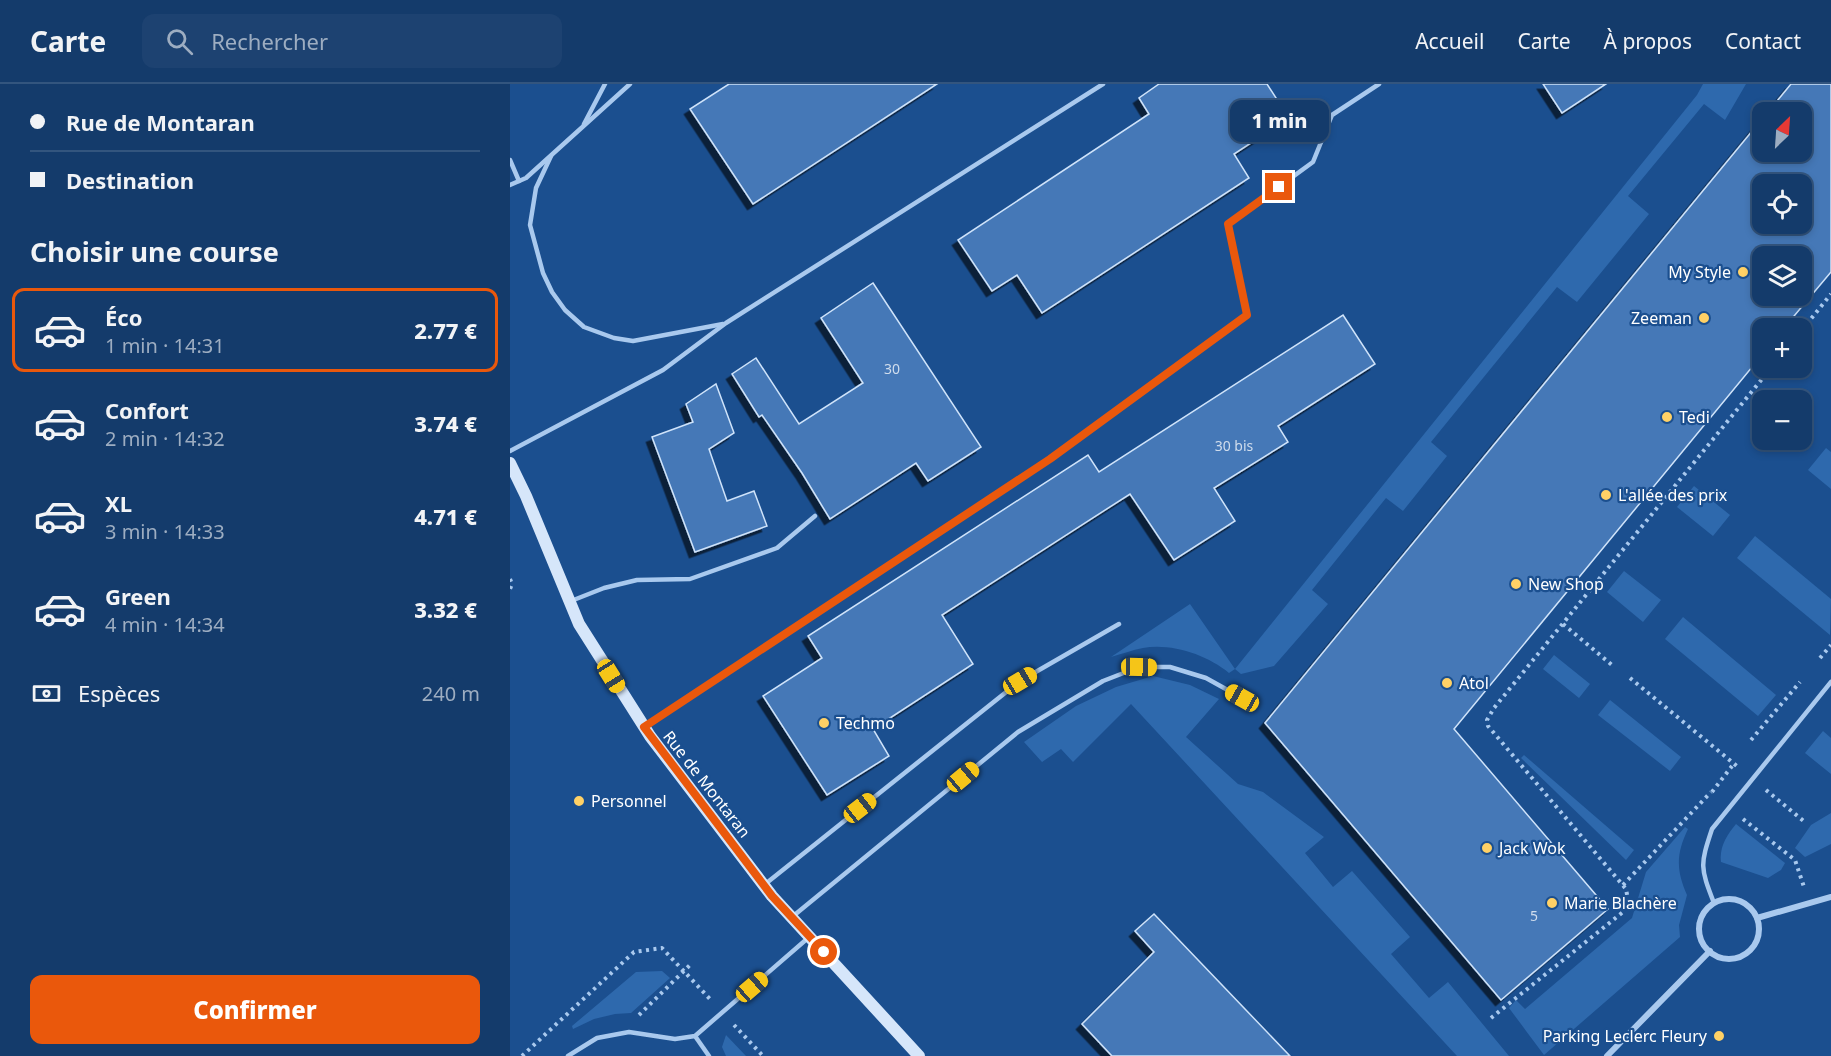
<!DOCTYPE html>
<html lang="fr">
<meta charset="utf-8">
<style>
body{margin:0;font-family:"Noto Sans",sans-serif;background:#1d4271;color:#f1f3f6;height:100vh;display:flex;flex-direction:column;font-size:22px;white-space:nowrap}
*{box-sizing:border-box;margin:0}
p{font-size:20px;color:#9dadc1}
.icon{flex:none;width:33px;height:33px;fill:none;stroke:currentColor;stroke-width:2;stroke-linecap:round;stroke-linejoin:round}
.map{position:relative;flex:1;overflow:hidden}
.side{display:flex;flex-direction:column;background:#143b6b;width:510px}
.side>*{flex:none}
.banner{display:grid;align-content:center;height:132px;padding:0 30px;background:#143b6b}
.needle{width:39px;rotate:25deg}
.controls{position:absolute;left:1242px;top:18px;display:grid;gap:12px}
.controls a{display:grid;place-items:center;width:60px;height:60px;border-radius:12px;background:#143b6b;box-shadow:0 3px 9px #0003,0 0 0 2px #33557e;font-size:30px}
.end{position:absolute;width:27px;height:27px;margin:-14px;border:8px solid #ea580c;background:#fff;box-shadow:0 0 0 3px #fff}
.from{border-radius:50%}
.bubble{position:absolute;height:42px;border-radius:12px;background:#143b6b;box-shadow:0 3px 9px #0003,0 0 0 2px #33557e;font-size:20px;font-weight:800;line-height:42px;text-align:center}
.car{position:absolute;width:18px;height:36px;margin:-18px -9px;border-radius:8px;box-shadow:0 0 4px 2px #0007;background:linear-gradient(#f5c518 24%,#345 0 40%,#f5c518 0 76%,#345 0 86%,#f5c518 0)}
.banner b{display:flex;align-items:center;gap:21px;height:57px;font-size:22px}
.banner b+b{border-top:2px solid #33557e}
.banner i{width:15px;height:15px;background:#f1f3f6}
ul{padding:0;list-style:none}
li{display:flex;align-items:center;gap:18px;height:84px;margin:0 12px 9px;padding:0 18px;border:3px solid transparent;border-radius:12px}
li div{flex:1}
li b{display:block;font-size:22px}
li em{font-style:normal;font-weight:800}
li.on{border-color:#ea580c}
li>.icon{width:54px;height:54px;stroke-width:1.5}
h2{padding:0 30px;font-size:27px;line-height:72px}
.pay{display:flex;align-items:center;gap:15px;height:66px;padding:0 30px;font-size:22px}
.pay p{margin-inline-start:auto}
.action{display:flex;gap:12px;margin-top:auto;padding:12px 30px}
.action a{flex:1;height:69px;border-radius:12px;background:#ea580c;color:#fff;font-size:24px;font-weight:800;line-height:69px;text-align:center}
header{display:flex;align-items:center;gap:36px;box-sizing:border-box;height:84px;padding:0 30px;background:#143b6b;border-bottom:2px solid #33557e}
header strong{font-size:28px}
nav{display:flex;gap:33px;margin-inline-start:auto;font-size:21px}
.search{width:420px;height:54px;background:#1d4271;display:flex;align-items:center;gap:15px;box-sizing:border-box;padding:0 21px;border-radius:12px;color:#9dadc1;font-size:22px}
main{display:flex;flex:1;min-height:0}
.map>svg:first-child{display:block}
.green{fill:#2e69ad}
.building{fill:#4478b7;stroke:#cfe3fa;stroke-width:1.5;fill-rule:evenodd;filter:url(#shadow)}
.lines{fill:none;stroke-linecap:round;stroke-linejoin:round}
.path{stroke:#a9c9ee;stroke-width:4;stroke-dasharray:3 4.5;stroke-linecap:butt}
.lane{stroke:#a9c9ee;stroke-width:4.5}
.street{stroke:#a9c9ee;stroke-width:6}
.secondary{stroke:#d6e6fa;stroke-width:12}
.route{stroke:#ea580c;stroke-width:8}
.poi-dot{fill:#ffd166;stroke:#1b4f8f;stroke-width:2}
.labels{text-anchor:middle;stroke-width:4.5;stroke-linejoin:round;paint-order:stroke}
.number-label{font-size:14px;fill:#d0dded}
.poi-label{font-size:16px;fill:#fff;stroke:#1b4f8f;text-anchor:start}
.street-label{font-size:16px;fill:#fff;stroke:#1b4f8f}
</style>
<header>
<strong>Carte</strong>
<div class="search"><svg class="icon" aria-label="search" viewBox="0 0 24 24"><circle cx="10" cy="10" r="6"/><path d="M15 15l6 6"/></svg>Rechercher</div>
<nav><a>Accueil</a><a>Carte</a><a>À propos</a><a>Contact</a></nav>
</header>
<main>
<section class="side">
<div class="banner">
<b><i class="from"></i>Rue de Montaran</b>
<b><i></i>Destination</b>
</div>
<h2>Choisir une course</h2>
<ul>
<li class="on"><svg class="icon" aria-label="car" viewBox="0 0 24 24"><path d="M5 17H2v-5l4-1 3-4h7l3 4 3 1v5h-3M9 17h6M6 11h13"/><circle cx="7" cy="17" r="2"/><circle cx="17" cy="17" r="2"/></svg><div><b>Éco</b><p>1 min · 14:31</p></div><em>2.77 €</em></li>
<li><svg class="icon" aria-label="car" viewBox="0 0 24 24"><path d="M5 17H2v-5l4-1 3-4h7l3 4 3 1v5h-3M9 17h6M6 11h13"/><circle cx="7" cy="17" r="2"/><circle cx="17" cy="17" r="2"/></svg><div><b>Confort</b><p>2 min · 14:32</p></div><em>3.74 €</em></li>
<li><svg class="icon" aria-label="car" viewBox="0 0 24 24"><path d="M5 17H2v-5l4-1 3-4h7l3 4 3 1v5h-3M9 17h6M6 11h13"/><circle cx="7" cy="17" r="2"/><circle cx="17" cy="17" r="2"/></svg><div><b>XL</b><p>3 min · 14:33</p></div><em>4.71 €</em></li>
<li><svg class="icon" aria-label="car" viewBox="0 0 24 24"><path d="M5 17H2v-5l4-1 3-4h7l3 4 3 1v5h-3M9 17h6M6 11h13"/><circle cx="7" cy="17" r="2"/><circle cx="17" cy="17" r="2"/></svg><div><b>Green</b><p>4 min · 14:34</p></div><em>3.32 €</em></li>
</ul>
<div class="pay"><svg class="icon" aria-label="cash" viewBox="0 0 24 24"><path d="M3 7h18v10H3z"/><circle cx="12" cy="12" r="2"/></svg>Espèces<p>240 m</p></div>
<div class="action"><a>Confirmer</a></div>
</section>
<div class="map">
<svg width="1321" height="972" viewBox="0 0 1321 972">
<defs>
<filter id="shadow"><feDropShadow dx="-5.5" dy="5.5" stdDeviation="0" flood-color="#0009"/></filter>
</defs>
<rect width="100%" height="100%" fill="#1b4f8f"/>
<!-- green -->
<g class="green">
<path d="M 1193,0 L 1236,0 L 1215,36 L 1194,20 L 1118,112 L 1139,130 L 1067,218 L 1047,203 L 921,358 L 937,372 L 893,427 L 876,414 L 802,506 L 818,520 L 764,582 L 731,590 L 725,585 L 719,589 C 697,571 662,559 633,564 C 622,566 612,570 601,573 L 680,520 L 725,585 L 1187,11 Z"/>
<path d="M 1316,364 L 1321,368 L 1321,405 L 1298,386 Z"/>
<path d="M 1184,402 L 1220,431 L 1203,452 L 1167,423 Z"/>
<path d="M 1245,452 L 1321,515 L 1320,551 L 1227,474 Z"/>
<path d="M 1114,487 L 1151,516 L 1133,538 L 1097,508 Z"/>
<path d="M 1173,533 L 1266,611 L 1248,632 L 1155,555 Z"/>
<path d="M 1044,571 L 1080,600 L 1069,614 L 1033,585 Z"/>
<path d="M 643,592 L 680,601 L 709,615 L 676,653 L 728,700 L 753,708 L 814,753 L 795,769 L 823,803 L 842,787 L 900,853 L 881,870 L 919,914 L 938,898 L 999,972 L 947,972 L 621,620 L 563,678 L 551,665 L 532,678 L 514,658 L 566,622 L 606,603 Z"/>
<path d="M 1100,616 L 1171,673 L 1160,687 L 1088,631 Z"/>
<path d="M 1313,647 L 1321,654 L 1321,690 L 1295,669 Z"/>
<path d="M 1014,671 L 1124,766 L 1116,776 L 1011,674 Z"/>
<path d="M 1321,729 L 1321,760 L 1295,773 L 1285,764 L 1301,741 Z"/>
<path d="M 1226,740 L 1275,779 L 1271,786 L 1258,794 L 1211,778 C 1209,763 1217,751 1226,740 Z"/>
<path d="M 1175,743 L 1178,745 C 1166,770 1166,786 1177,811 L 1169,841 L 1170,853 L 1034,971 L 999,924 L 1006,916 L 1015,925 L 1122,834 L 1136,788 Z"/>
<path d="M 152,887 L 160,894 L 121,929 L 105,930 L 84,935 L 63,945 L 62,942 L 126,888 Z"/>
<path d="M 216,951 L 236,972 L 216,972 L 212,963 Z"/>
</g>
<!-- building -->
<g class="building">
<path d="M 219,0 L 427,0 L 243,120 L 180,25 Z"/>
<path d="M 649,0 L 757,0 L 779,34 L 724,70 L 739,94 L 532,229 L 507,191 L 482,207 L 448,156 L 639,30 L 629,14 Z"/>
<path d="M 1033,0 L 1096,0 L 1052,29 Z"/>
<path d="M 1281,0 L 1321,0 L 1321,188 L 1274,244 L 1252,244 L 1252,271 L 944,645 L 1098,825 L 991,916 L 755,639 L 1252,35 L 1252,68 L 1292,68 L 1292,28 L 1258,28 ZM 1252,100 L 1292,100 L 1292,140 L 1252,140 ZM 1252,172 L 1292,172 L 1292,212 L 1252,212 Z"/>
<path d="M 363,199 L 471,363 L 418,397 L 406,379 L 320,435 L 292,389 L 252,331 L 249,333 L 222,290 L 246,274 L 289,340 L 353,299 L 311,234 Z"/>
<path d="M 833,231 L 865,280 L 768,342 L 778,358 L 704,404 L 725,437 L 664,476 L 620,410 L 432,531 L 463,580 L 363,645 L 379,672 L 317,711 L 253,612 L 312,574 L 298,552 L 578,371 L 589,388 Z"/>
<path d="M 206,300 L 224,349 L 199,365 L 217,417 L 244,407 L 257,442 L 185,468 L 142,353 L 183,338 L 176,320 Z"/>
<path d="M 644,830 L 780,972 L 602,972 L 572,940 L 644,868 L 625,847 Z"/>
</g>
<g class="lines">
<!-- path -->
<g class="path">
<path d="M 1292,246 L 1321,210"/>
<path d="M 0,495 L 2,500 L 0,505"/>
<path d="M 1053,540 L 1102,581"/>
<path d="M 1310,574 L 1321,561"/>
<path d="M 1120,594 L 1228,683"/>
<path d="M 1241,656 L 1290,598"/>
<path d="M 1256,706 L 1296,739"/>
<path d="M 1202,708 L 1222,682"/>
<path d="M 1233,735 L 1285,776 L 1294,803"/>
<path d="M 1113,801 L 1201,708"/>
<path d="M 129,931 L 180,881"/>
<path d="M 981,934 L 1113,828 L 1118,816 L 1116,805 L 978,642 L 977,636 L 984,624 L 1261,284"/>
<path d="M 224,941 L 253,972"/>
<path d="M 12,972 L 124,868 L 152,864 L 200,915"/>
</g>
<!-- lane -->
<g class="lane">
<path d="M 74,40 L 95,0"/>
<path d="M 41,72 L 26,104 L 20,141 L 33,189 L 42,208 L 55,226 L 74,243 L 104,254 L 123,257 L 213,240"/>
<path d="M 0,76 L 9,97"/>
<path d="M 0,101 L 16,94 L 120,0"/>
<path d="M 0,367 L 153,286 L 216,239 L 593,0"/>
<path d="M 61,517 L 94,504 L 127,496 L 180,495 L 267,464 L 305,432"/>
<path d="M 136,642 L 540,375 L 737,231 L 718,140 L 803,78 L 822,31 L 869,0"/>
<path d="M 254,801 L 510,597 L 609,540"/>
<path d="M 1204,819 C 1190,783 1190,781 1202,745 L 1321,598"/>
<path d="M 282,833 L 508,648 L 593,597 L 629,583 L 660,583 L 696,594 L 732,614"/>
<path d="M 185,952 L 199,972"/>
<path d="M 58,972 L 87,954 L 119,948 L 165,955 L 185,952 L 298,854"/>
</g>
<!-- street -->
<g class="street">
<circle cx="1219" cy="845" r="30"/>
<path d="M 1247,834 L 1321,813"/>
<path d="M 1097,972 L 1200,867"/>
</g>
<!-- secondary -->
<path class="secondary" d="M 0,379 L 16,412 L 69,540 L 140,652 L 262,812 L 409,972"/>
</g>
<g class="lines">
<!-- route -->
<path class="route" d="M 314,868 L 262,812 L 134,643 L 540,375 L 737,231 L 718,140 L 769,103"/>
</g>
<!-- markers -->
<g class="poi-dot">
<circle cx="1233" cy="188" r="6"/>
<circle cx="1194" cy="234" r="6"/>
<circle cx="1157" cy="333" r="6"/>
<circle cx="1096" cy="411" r="6"/>
<circle cx="1006" cy="500" r="6"/>
<circle cx="937" cy="599" r="6"/>
<circle cx="314" cy="639" r="6"/>
<circle cx="69" cy="717" r="6"/>
<circle cx="977" cy="764" r="6"/>
<circle cx="1042" cy="819" r="6"/>
<circle cx="1209" cy="952" r="6"/>
</g>
<g class="labels">
<!-- number labels -->
<g class="number-label">
<text x="382" y="290">30</text>
<text x="724" y="367">30 bis</text>
<text x="1024" y="837">5</text>
</g>
<!-- poi labels -->
<g class="poi-label">
<text x="1221" y="194" text-anchor="end">My Style</text>
<text x="1182" y="240" text-anchor="end">Zeeman</text>
<text x="1169" y="339">Tedi</text>
<text x="1108" y="417">L'allée des prix</text>
<text x="1018" y="506">New Shop</text>
<text x="949" y="605">Atol</text>
<text x="326" y="645">Techmo</text>
<text x="81" y="723">Personnel</text>
<text x="989" y="770">Jack Wok</text>
<text x="1054" y="825">Marie Blachère</text>
<text x="1197" y="958" text-anchor="end">Parking Leclerc Fleury</text>
</g>
<!-- street labels -->
<g class="street-label">
<text transform="translate(197 700) rotate(52)" y="6">Rue de Montaran</text>
</g>
</g>
</svg>
<div class="controls">
<a><svg class="needle" viewBox="-14 -14 28 28"><path d="M0-13l5 13h-10z" fill="#e53935"/><path d="M0 13l5-13h-10z" fill="#9dadc1"/></svg></a>
<a><svg class="icon" aria-label="locate" viewBox="0 0 24 24"><circle cx="12" cy="12" r="6"/><path d="M12 2v4M12 18v4M2 12h4M18 12h4"/></svg></a>
<a><svg class="icon" aria-label="layers" viewBox="0 0 24 24"><path d="M12 4l9 5-9 5-9-5zM3 14l9 5 9-5"/></svg></a>
<a>+</a>
<a>−</a>
</div>
<i class="end from" style="left:314px;top:868px"></i>
<i class="end" style="left:769px;top:103px"></i>
<div class="bubble" style="left:720px;top:16px;width:99px">1 min</div>
<i class="car" style="left:629px;top:583px;rotate:91deg"></i>
<i class="car" style="left:101px;top:592px;rotate:148deg"></i>
<i class="car" style="left:510px;top:597px;rotate:59deg"></i>
<i class="car" style="left:732px;top:614px;rotate:299deg"></i>
<i class="car" style="left:453px;top:693px;rotate:50deg"></i>
<i class="car" style="left:350px;top:724px;rotate:52deg"></i>
<i class="car" style="left:242px;top:903px;rotate:49deg"></i>
</div>
</main>
